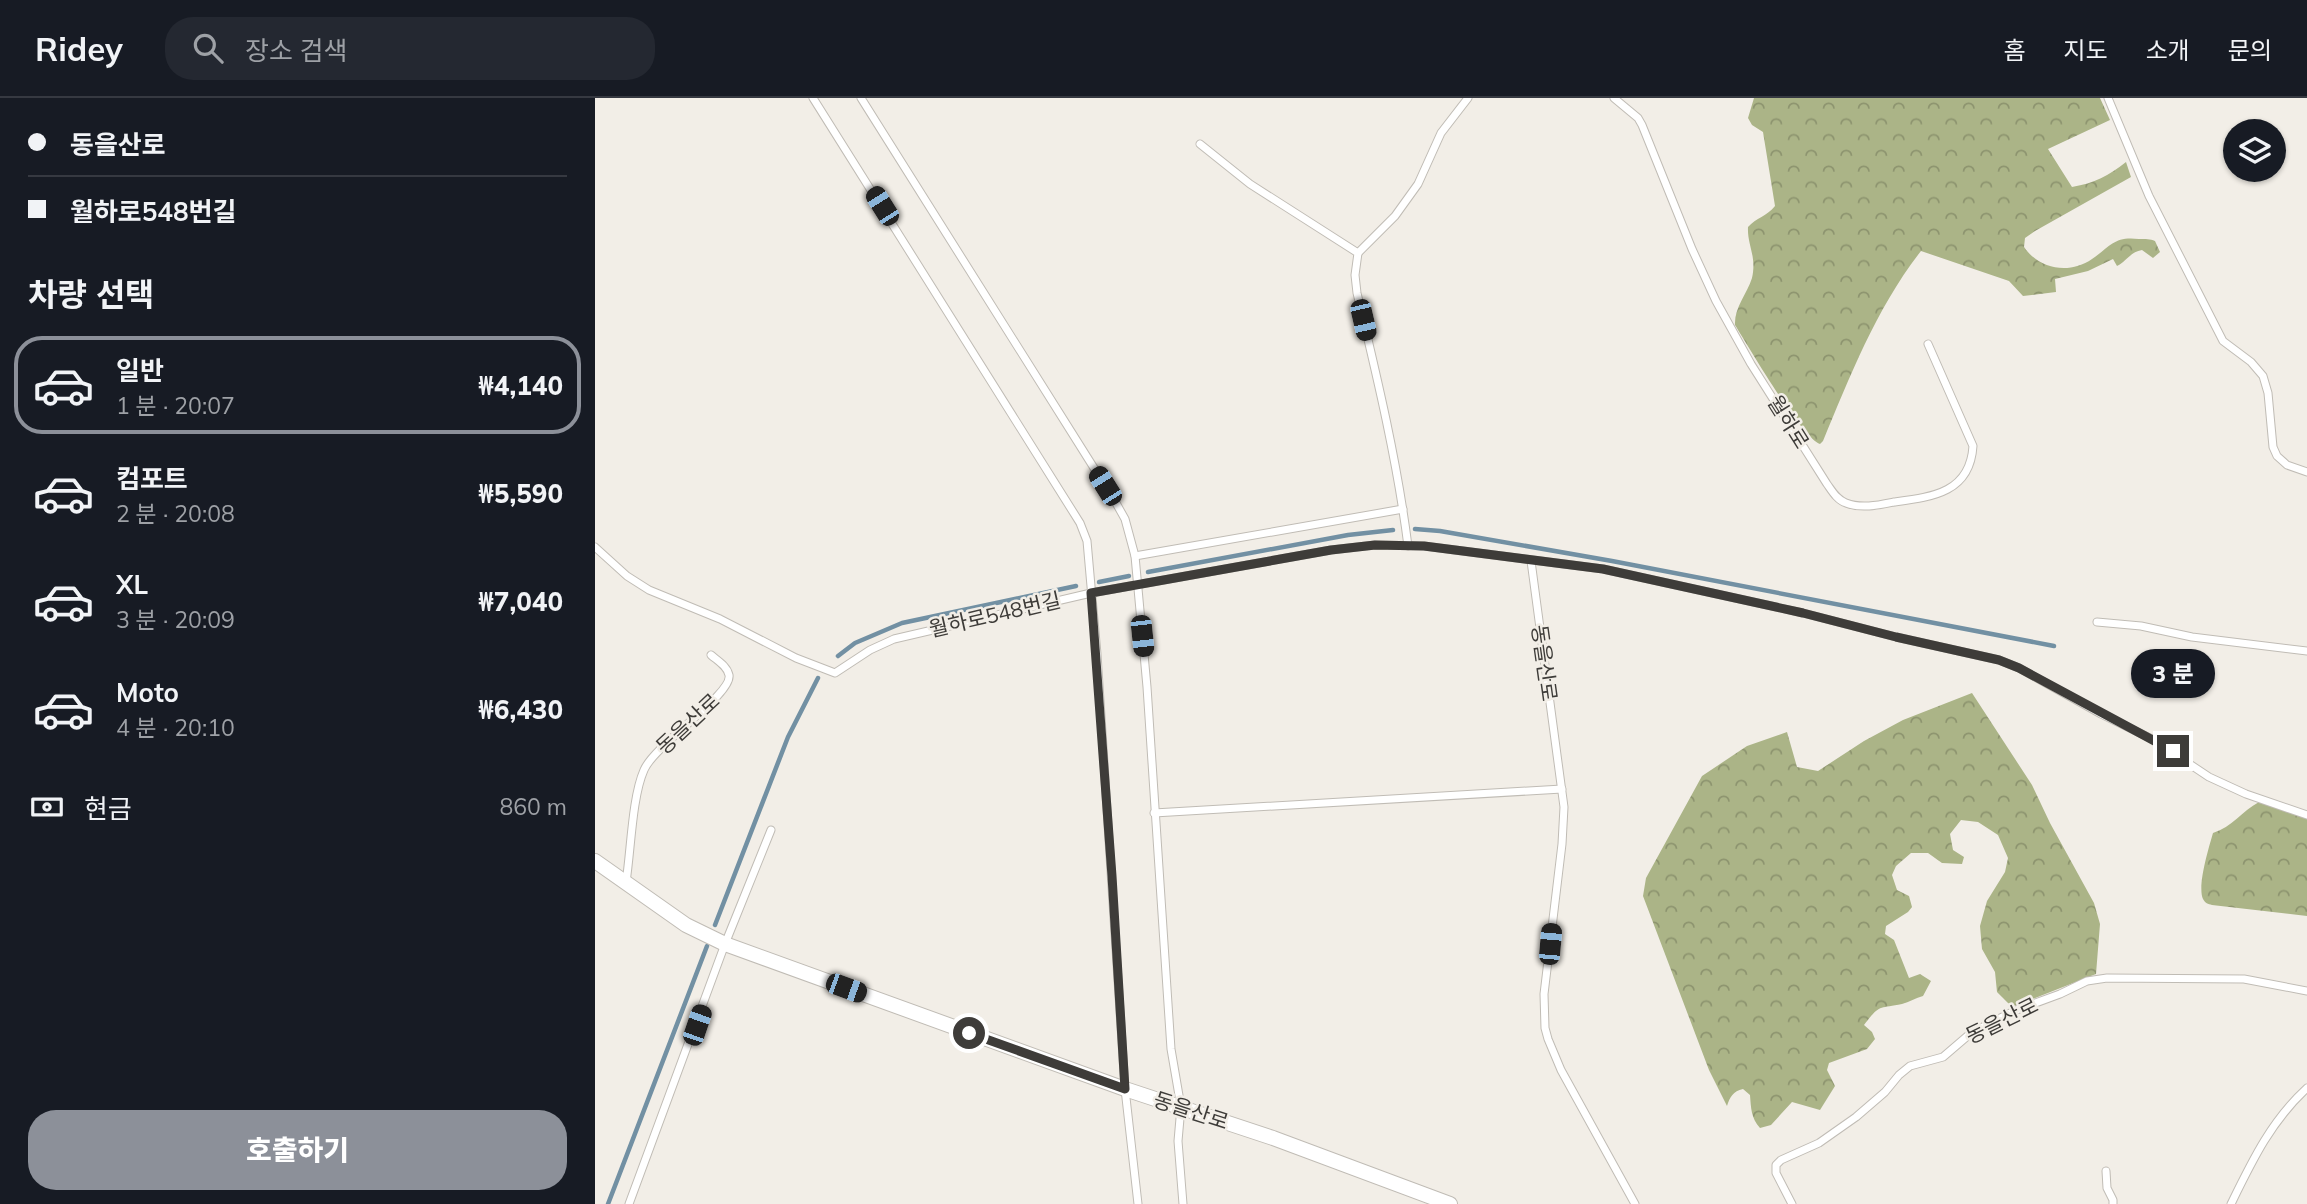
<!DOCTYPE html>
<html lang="ko">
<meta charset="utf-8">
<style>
body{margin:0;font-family:Mulish,"Noto Sans KR",sans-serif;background:#242831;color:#f1f3f6;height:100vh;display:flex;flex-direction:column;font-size:26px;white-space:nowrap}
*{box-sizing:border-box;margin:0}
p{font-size:23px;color:#9ea1a6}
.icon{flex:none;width:38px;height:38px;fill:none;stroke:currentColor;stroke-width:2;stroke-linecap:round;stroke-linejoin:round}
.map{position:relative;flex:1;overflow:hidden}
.details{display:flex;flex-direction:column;background:#171b24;width:595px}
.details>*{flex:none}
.guide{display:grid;align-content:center;height:154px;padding:0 28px;background:#171b24}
.buttons{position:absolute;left:1628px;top:21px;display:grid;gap:14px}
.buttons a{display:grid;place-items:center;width:63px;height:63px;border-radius:50%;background:#171b24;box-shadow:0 2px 5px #0004;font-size:35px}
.end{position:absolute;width:32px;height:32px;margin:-16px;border:9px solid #3e3c39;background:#fff;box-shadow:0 0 0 4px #fff}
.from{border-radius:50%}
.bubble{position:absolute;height:49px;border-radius:24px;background:#171b24;box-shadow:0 2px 5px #0004;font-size:23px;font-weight:800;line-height:49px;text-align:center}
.car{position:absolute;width:21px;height:42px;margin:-21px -10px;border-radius:9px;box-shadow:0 0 5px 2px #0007;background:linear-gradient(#222 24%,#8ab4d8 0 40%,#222 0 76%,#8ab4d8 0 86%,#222 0)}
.guide b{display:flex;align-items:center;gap:24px;height:66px;font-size:26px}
.guide b+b{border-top:2px solid #363941}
.guide i{width:18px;height:18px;background:#f1f3f6}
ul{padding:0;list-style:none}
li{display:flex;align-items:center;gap:21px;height:98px;margin:0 14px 10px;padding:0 14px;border:4px solid transparent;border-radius:28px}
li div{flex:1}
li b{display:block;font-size:26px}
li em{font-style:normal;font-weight:800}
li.active{border-color:#8c9099}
li>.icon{width:63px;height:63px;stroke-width:1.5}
h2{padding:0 28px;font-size:32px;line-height:84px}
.pay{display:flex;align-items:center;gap:18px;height:77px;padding:0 28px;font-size:26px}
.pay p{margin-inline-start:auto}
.cta{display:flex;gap:14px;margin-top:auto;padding:14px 28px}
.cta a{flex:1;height:80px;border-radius:28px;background:#8c9099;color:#fff;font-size:28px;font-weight:800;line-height:80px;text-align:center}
header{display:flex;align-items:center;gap:42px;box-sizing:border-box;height:98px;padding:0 35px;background:#171b24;border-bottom:2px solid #363941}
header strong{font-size:33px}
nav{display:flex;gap:38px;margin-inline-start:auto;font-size:24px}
.search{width:490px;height:63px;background:#242831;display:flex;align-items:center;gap:18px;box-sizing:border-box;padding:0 24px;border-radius:28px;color:#9ea1a6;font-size:26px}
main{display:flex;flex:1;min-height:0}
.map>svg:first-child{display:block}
.forest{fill:url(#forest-crowns)}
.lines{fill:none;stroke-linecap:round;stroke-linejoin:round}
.stream{stroke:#7290a3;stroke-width:4.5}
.service-casing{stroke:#c0bcb5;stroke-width:9}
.minor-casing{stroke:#c0bcb5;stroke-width:16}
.service{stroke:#fff;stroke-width:7}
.minor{stroke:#fff;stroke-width:14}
.route{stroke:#3e3c39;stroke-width:9}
.labels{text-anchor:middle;stroke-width:5;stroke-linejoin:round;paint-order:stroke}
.street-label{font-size:21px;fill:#3e3c39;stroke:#f2eee7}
</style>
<header>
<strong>Ridey</strong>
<div class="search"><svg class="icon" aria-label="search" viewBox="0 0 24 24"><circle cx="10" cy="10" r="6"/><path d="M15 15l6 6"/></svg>장소 검색</div>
<nav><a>홈</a><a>지도</a><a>소개</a><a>문의</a></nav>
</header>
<main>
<section class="details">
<div class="guide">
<b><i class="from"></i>동을산로</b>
<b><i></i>월하로548번길</b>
</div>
<h2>차량 선택</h2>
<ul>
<li class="active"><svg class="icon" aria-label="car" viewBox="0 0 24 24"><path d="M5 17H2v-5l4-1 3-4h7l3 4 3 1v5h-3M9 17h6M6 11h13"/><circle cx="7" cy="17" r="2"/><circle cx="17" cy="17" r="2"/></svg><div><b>일반</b><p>1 분 · 20:07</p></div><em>₩4,140</em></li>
<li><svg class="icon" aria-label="car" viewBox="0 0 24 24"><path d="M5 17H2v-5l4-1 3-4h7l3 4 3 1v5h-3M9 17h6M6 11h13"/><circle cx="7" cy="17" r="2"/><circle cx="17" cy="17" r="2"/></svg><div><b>컴포트</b><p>2 분 · 20:08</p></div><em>₩5,590</em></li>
<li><svg class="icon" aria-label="car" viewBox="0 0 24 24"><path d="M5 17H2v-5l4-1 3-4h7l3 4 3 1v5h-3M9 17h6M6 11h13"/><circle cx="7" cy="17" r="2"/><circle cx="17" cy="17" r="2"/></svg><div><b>XL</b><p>3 분 · 20:09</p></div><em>₩7,040</em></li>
<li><svg class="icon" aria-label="car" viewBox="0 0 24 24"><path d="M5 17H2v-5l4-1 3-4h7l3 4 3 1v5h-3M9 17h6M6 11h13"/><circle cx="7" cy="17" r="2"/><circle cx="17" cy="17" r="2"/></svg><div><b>Moto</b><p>4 분 · 20:10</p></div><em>₩6,430</em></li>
</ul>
<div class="pay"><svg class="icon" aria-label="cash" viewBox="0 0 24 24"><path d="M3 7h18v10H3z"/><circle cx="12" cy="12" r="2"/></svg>현금<p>860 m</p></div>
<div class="cta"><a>호출하기</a></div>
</section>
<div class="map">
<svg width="1712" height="1106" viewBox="0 0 1712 1106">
<defs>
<pattern id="forest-crowns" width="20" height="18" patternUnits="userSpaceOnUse" patternTransform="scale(1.75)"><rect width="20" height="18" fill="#abb487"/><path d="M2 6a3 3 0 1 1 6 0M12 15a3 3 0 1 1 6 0" fill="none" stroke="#8d946f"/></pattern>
</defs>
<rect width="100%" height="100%" fill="#f2eee7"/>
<!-- forest -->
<g class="forest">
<path d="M 1159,0 L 1505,0 L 1515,22 L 1453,51 L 1477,89 C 1500,85 1513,78 1531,64 L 1536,79 L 1440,133 L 1430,140 L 1429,149 C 1444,171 1474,177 1497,161 C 1516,148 1519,138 1544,141 C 1551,141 1555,141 1560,143 L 1565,154 L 1558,160 L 1547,152 C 1535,154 1532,163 1522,168 L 1518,161 L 1493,173 L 1460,181 L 1461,194 L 1428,198 L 1414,183 L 1326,153 C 1282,209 1255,278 1228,343 L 1225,346 C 1207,340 1153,248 1140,227 C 1139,210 1152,196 1157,180 C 1162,158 1152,147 1153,129 C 1161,120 1172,118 1180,108 L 1168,34 L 1157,27 L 1153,20 Z"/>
<path d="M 1377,595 L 1437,687 L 1455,725 L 1499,805 L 1505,826 L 1501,876 L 1417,909 L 1402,894 L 1400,874 L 1387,851 L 1385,828 L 1392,803 L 1410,774 L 1413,760 L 1403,737 L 1383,724 L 1366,722 L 1355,736 L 1358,752 L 1369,759 L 1367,766 L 1347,765 L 1333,755 L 1316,755 L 1301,768 L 1297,777 L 1302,792 L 1314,798 L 1317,809 L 1313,814 L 1291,828 L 1290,836 L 1299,842 L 1314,880 L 1325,876 L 1336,883 L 1328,898 C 1321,900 1314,904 1307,906 C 1283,911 1285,906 1269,927 L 1277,934 L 1280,941 L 1272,951 L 1234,965 L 1232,972 L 1240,988 L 1225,1012 L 1197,1004 L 1176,1027 L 1165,1030 C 1156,1020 1156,1010 1155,997 L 1148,991 C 1138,993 1135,999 1132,1008 L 1114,972 L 1048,798 L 1051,780 L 1107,678 L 1152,648 L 1192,634 L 1202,669 L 1223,673 L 1269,643 L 1308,622 Z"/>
<path d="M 1664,704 L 1712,720 L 1712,818 L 1617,807 C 1613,806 1610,805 1608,801 C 1602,788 1614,749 1618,735 C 1637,729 1647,713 1664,704 Z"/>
</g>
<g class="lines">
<!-- stream -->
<g class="stream">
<path d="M 820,431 L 845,433 L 1017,463 L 1459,548"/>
<path d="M 553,474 L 753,437 L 798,432"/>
<path d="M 504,484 L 534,478"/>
<path d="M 243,558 L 260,545 L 307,525 L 481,488"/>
<path d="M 120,827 L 193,639 L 223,580"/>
<path d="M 13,1106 L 112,848"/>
</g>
<!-- service casing -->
<g class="service-casing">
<g id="service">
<path d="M 218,0 L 485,425 L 492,443 L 502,556 L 530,991 L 543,1106"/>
<path d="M 266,0 L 521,405 L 530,421 L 540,458 L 552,589 L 576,951 L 586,1009 L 583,1043 L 588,1106"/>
<path d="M 1019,0 L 1043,20 L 1047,27 L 1097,151 L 1121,203 L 1156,266 L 1232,386 C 1237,393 1242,402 1251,405 C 1266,411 1284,407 1299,404 C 1337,399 1375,395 1378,348 L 1333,246"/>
<path d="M 1513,0 L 1554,98 L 1628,243 L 1656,264 L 1668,278 L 1673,295 L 1678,349 L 1682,358 L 1692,367 L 1712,374"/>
<path d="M 605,46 L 655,86 L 763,155 L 760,177 L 762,195 C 782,279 802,362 813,448"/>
<path d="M 763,155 L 800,118 L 823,86 L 846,35 L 873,0"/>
<path d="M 0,449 L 32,478 L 54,492 L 125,521 L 201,560 L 240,575 L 275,552 L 299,541 L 496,495 L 736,452 L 780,447 L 829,448 L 1008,471 L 1208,515 L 1301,539 L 1404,562 L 1424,570 L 1506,616 L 1557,641 L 1614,679 L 1651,696 L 1712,717"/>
<path d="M 540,458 L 808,411"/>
<path d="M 936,463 L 969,709 L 967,746 L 949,896 L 950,930 L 953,941 L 966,972 L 1040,1106"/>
<path d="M 1502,524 L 1546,528 L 1597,539 L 1712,553"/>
<path d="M 559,715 L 967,691"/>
<path d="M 31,784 C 36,752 37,699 49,672 C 60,646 138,596 134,577 C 132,568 123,563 116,557"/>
<path d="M 1511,1073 L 1512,1090 L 1518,1102 L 1518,1106"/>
<path d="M 34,1106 L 130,846 L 176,732"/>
<path d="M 1197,1106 L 1181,1075 L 1181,1067 L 1186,1062 L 1224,1045 L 1261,1019 L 1290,994 L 1304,977 L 1315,968 L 1348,959 L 1376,935 L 1419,913 L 1465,896 L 1492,883 L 1512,880 L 1649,881 L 1712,893"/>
<path d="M 1636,1106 C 1657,1063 1676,1023 1712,990"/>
</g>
</g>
<!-- minor casing -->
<g class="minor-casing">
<path id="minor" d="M 0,763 L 91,827 L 130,846 L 530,991 L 678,1040 L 855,1106"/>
</g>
<!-- service -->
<use href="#service" class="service"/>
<!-- minor -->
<use href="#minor" class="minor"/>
</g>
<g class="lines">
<!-- route -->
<path class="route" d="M 374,935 L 530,991 L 517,778 L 496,495 L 736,452 L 780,447 L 829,448 L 1008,471 L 1208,515 L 1301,539 L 1404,562 L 1424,570 L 1578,653"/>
</g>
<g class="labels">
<!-- street labels -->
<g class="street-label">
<text transform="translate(1193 324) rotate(58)" y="7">월하로</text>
<text transform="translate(400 517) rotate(-13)" y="7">월하로548번길</text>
<text transform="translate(949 565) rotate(82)" y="7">동을산로</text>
<text transform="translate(93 626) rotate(-43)" y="7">동을산로</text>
<text transform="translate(1407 923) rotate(-26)" y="7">동을산로</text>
<text transform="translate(596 1013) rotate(18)" y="7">동을산로</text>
</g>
</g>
</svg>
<div class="buttons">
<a><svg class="icon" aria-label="layers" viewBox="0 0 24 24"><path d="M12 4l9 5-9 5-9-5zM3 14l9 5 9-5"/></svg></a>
</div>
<i class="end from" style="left:374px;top:935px"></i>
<i class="end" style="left:1578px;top:653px"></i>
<div class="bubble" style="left:1536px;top:551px;width:84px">3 분</div>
<i class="car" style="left:287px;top:108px;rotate:328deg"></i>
<i class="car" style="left:768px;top:222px;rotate:167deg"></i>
<i class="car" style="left:510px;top:388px;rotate:328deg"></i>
<i class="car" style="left:547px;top:538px;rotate:174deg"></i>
<i class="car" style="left:955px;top:846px;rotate:5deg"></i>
<i class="car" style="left:251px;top:890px;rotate:110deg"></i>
<i class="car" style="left:102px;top:927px;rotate:19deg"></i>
</div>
</main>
